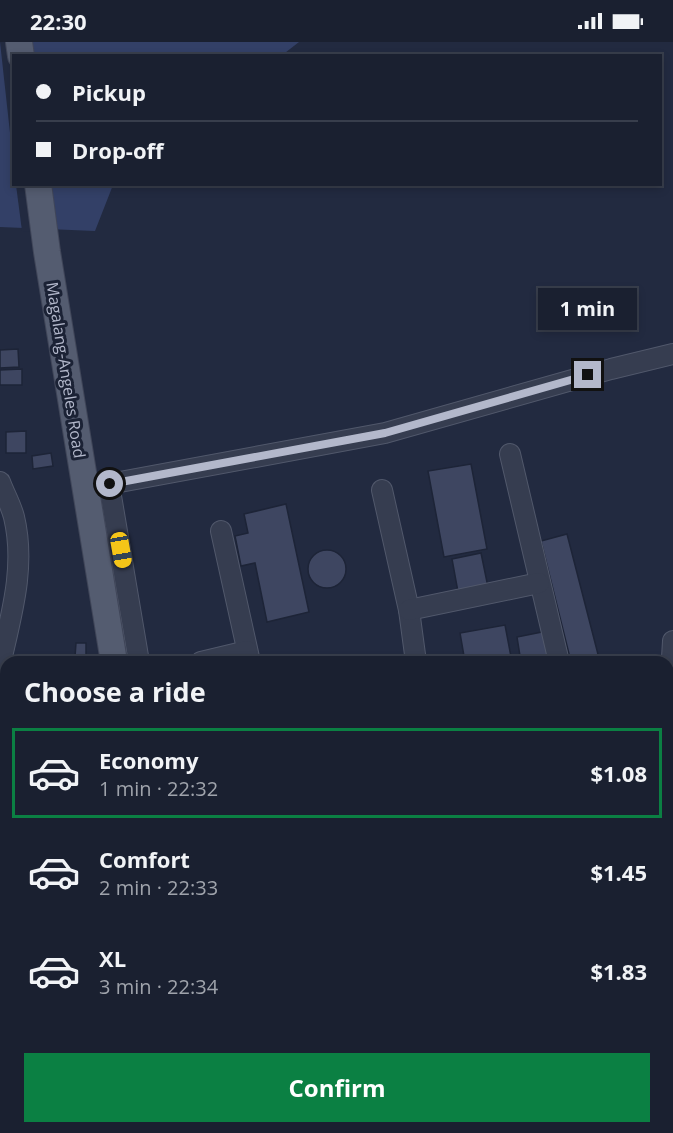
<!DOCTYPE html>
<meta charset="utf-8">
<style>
body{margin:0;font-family:"Open Sans",sans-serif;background:#232838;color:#f1f3f6;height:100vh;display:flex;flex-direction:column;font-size:22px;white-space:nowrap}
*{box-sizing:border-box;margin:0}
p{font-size:20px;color:#9fa3ab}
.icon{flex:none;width:33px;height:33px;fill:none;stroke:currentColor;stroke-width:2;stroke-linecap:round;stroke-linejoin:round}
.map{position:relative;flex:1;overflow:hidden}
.side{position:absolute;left:0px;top:614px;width:674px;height:478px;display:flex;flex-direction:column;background:#1a2030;border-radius:18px 18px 0 0;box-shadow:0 3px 9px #0003,0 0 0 2px #383e4c}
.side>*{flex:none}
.banner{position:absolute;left:12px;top:12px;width:650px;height:132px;border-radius:0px;box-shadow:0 3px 9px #0003,0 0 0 2px #383e4c;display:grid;align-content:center;height:132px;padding:0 24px;background:#1a2030}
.end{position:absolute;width:27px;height:27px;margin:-14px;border:8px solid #b3b8cb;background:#111;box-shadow:0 0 0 3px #111}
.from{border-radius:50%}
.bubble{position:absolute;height:42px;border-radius:0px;background:#1a2030;box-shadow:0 3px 9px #0003,0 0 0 2px #383e4c;font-size:20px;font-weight:700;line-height:42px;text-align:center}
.car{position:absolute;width:18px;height:36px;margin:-18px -9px;border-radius:8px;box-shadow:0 0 4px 2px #0007;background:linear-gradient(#f5c518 24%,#345 0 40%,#f5c518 0 76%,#345 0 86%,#f5c518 0)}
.banner b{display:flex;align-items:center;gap:21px;height:57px;font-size:22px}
.banner b+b{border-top:2px solid #383e4c}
.banner i{width:15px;height:15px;background:#f1f3f6}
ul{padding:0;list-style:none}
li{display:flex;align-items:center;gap:18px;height:90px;margin:0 12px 9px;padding:0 12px;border:3px solid transparent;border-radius:0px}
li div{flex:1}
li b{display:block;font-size:22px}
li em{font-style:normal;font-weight:700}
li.current{border-color:#0b8043}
li>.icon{width:54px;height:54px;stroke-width:1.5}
h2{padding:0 24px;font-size:27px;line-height:72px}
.button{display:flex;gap:12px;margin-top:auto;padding:12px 24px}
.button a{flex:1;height:69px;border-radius:0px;background:#0b8043;color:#fff;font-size:24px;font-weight:700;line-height:69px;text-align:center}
.status{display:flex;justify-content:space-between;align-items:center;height:42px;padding:0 30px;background:#1a2030;direction:ltr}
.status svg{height:16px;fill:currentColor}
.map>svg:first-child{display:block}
.green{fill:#243941}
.water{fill:#334067}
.pier{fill:#222a40}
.building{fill:#3e4661;stroke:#1d2437;stroke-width:1.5}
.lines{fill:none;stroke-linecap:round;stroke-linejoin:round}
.minor-casing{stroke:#51586b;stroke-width:22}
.major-casing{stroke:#404659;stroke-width:28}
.minor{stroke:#363d50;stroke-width:20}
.major{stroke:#545c70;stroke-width:26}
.route{stroke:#b3b8cb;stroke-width:8}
.labels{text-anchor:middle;stroke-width:6;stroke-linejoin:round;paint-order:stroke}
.street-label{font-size:16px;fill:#b3b8cb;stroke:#1b2235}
</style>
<div class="status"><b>22:30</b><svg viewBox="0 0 49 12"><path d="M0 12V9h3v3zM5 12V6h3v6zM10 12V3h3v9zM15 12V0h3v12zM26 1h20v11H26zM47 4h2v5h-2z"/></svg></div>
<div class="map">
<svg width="673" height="1091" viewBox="0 0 673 1091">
<rect width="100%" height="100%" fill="#222a40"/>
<!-- green -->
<path class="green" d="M 673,1030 L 673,1091 L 397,1091 L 419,1086 L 668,1086 L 668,1032 Z"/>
<!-- water -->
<path class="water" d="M 0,0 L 299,0 L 281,14 L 14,14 L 14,142 L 113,143 L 95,189 L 0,185 Z"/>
<!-- pier -->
<g class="pier">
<path d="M 0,0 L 32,0 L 14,14 L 13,118 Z"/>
<path d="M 16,143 L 49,143 L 55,190 L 22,189 Z"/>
</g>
<!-- building -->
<g class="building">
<path d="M 18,307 L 19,325 L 0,326 L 0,308 Z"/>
<path d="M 22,327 L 22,343 L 0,343 L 0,328 Z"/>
<path d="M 26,389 L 26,411 L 6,411 L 6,390 Z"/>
<path d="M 51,411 L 53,424 L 33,427 L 32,414 Z"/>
<path d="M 471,422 L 487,507 L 444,515 L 428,429 Z"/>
<path d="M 286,462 L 309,570 L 267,580 L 255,521 L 241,524 L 235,494 L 248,491 L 244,472 Z"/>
<path d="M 567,492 L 600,620 L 571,620 L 541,499 Z"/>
<circle cx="327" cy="527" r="19"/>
<path d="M 481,511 L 488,545 L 458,550 L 452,517 Z"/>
<path d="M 505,583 L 512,620 L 465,620 L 460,591 Z"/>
<path d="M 547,589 L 552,620 L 521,620 L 517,595 Z"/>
<path d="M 76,601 L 86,601 L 86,615 L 75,615 Z"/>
<path d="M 6,739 L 6,759 L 0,760 L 0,740 Z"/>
<path d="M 6,773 L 6,806 L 0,807 L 0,774 Z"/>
<path d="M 673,832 L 673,872 L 668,846 L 668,833 Z"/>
<rect x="0" y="1010" width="6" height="16"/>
<path d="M 68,1086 L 88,1086 L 87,1091 L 68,1091 Z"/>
</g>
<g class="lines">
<!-- minor casing -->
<g class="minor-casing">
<g id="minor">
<path d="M 510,412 L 559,620"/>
<path d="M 0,440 C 4,451 11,463 14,475 C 26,525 11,574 0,623"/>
<path d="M 382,448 L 409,568 L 416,620"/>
<path d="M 221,489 L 250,620"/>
<path d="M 409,568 L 539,541"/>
<path d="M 673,599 L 671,633 L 673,656"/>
<path d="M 139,620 L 109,442 L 385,391 L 611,327 L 673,312"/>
<path d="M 201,620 L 247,609"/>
<path d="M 0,727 L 6,727"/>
<path d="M 668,794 L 673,793"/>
<path d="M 0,828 L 6,827"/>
<path d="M 0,871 L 6,869"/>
<path d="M 138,1086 L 138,1091"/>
<path d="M 222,1086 L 223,1091"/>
</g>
</g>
<!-- major casing -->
<g class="major-casing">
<g id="major">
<path d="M 19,0 L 21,14"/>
<path d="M 38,142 L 47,210 L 114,620"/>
<path d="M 188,1086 L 189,1091"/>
</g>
</g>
<!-- minor -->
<use href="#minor" class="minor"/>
<!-- major -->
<use href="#major" class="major"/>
</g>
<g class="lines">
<!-- route -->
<path class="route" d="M 110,442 L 385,391 L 588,333"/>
</g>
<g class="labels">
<!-- street labels -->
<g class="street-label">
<text transform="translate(66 328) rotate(81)" y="6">Magalang-Angeles Road</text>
</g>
</g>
</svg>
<i class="end from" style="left:110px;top:442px"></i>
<i class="end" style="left:588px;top:333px"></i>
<div class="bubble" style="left:538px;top:246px;width:99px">1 min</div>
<i class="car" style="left:121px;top:508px;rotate:170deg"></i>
<div class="banner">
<b><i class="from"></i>Pickup</b>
<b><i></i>Drop-off</b>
</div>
<section class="side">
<h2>Choose a ride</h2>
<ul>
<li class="current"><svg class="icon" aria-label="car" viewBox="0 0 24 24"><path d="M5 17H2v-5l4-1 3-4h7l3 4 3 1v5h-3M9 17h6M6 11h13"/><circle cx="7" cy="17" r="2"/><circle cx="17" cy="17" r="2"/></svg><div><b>Economy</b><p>1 min · 22:32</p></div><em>$1.08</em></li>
<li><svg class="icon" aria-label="car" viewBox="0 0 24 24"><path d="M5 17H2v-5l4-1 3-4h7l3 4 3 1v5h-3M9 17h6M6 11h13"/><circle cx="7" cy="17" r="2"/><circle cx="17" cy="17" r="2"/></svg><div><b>Comfort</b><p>2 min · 22:33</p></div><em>$1.45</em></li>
<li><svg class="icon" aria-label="car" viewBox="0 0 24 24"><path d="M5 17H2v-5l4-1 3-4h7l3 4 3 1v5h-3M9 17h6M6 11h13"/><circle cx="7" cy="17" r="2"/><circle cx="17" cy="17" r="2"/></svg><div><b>XL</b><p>3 min · 22:34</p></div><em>$1.83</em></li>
</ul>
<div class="button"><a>Confirm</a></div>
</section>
</div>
